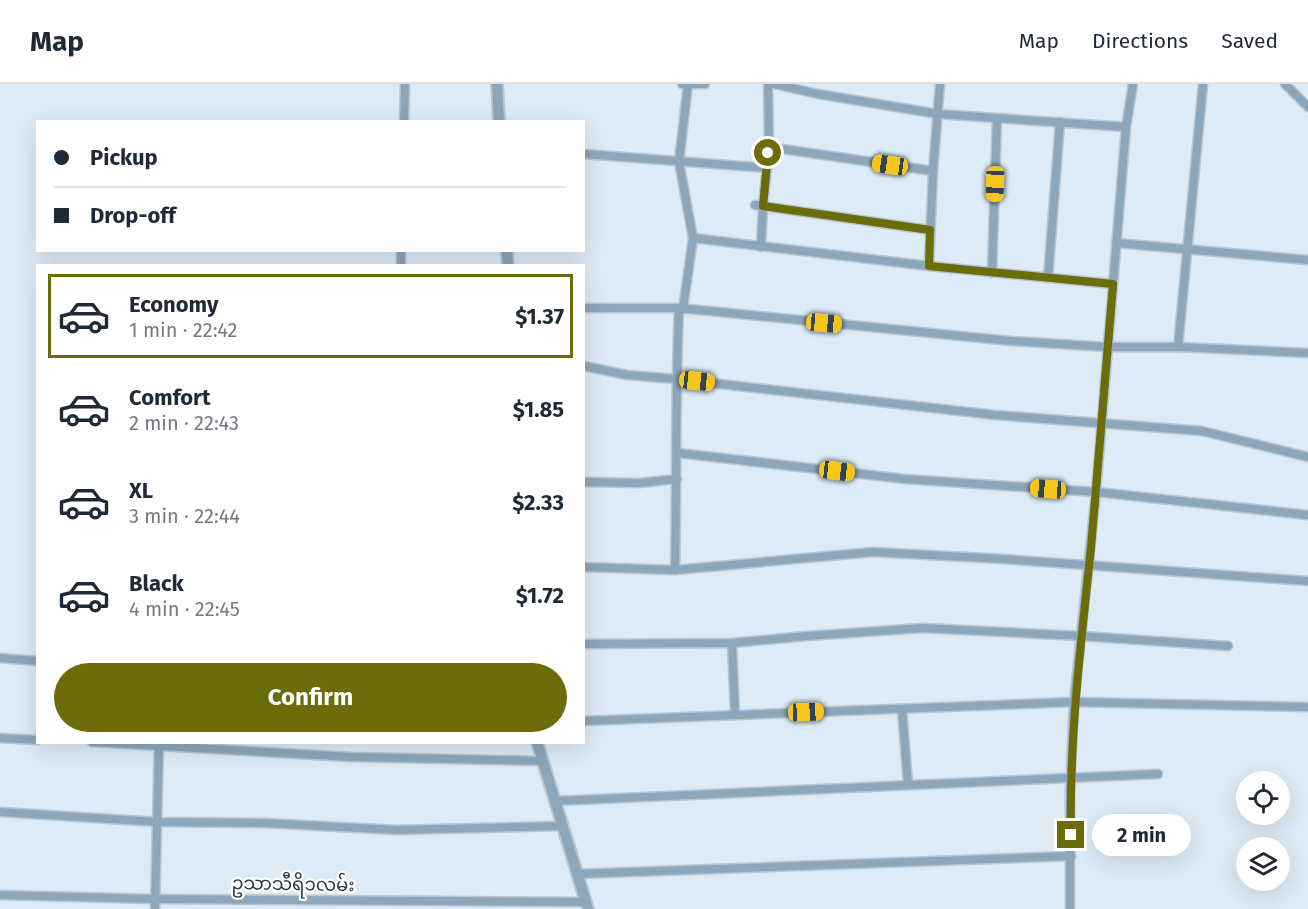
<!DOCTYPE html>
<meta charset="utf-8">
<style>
body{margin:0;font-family:"Fira Sans","Noto Sans Myanmar",sans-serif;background:#f6f6f7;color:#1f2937;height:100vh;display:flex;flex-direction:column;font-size:22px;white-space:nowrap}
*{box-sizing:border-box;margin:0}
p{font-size:20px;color:#747a83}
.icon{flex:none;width:33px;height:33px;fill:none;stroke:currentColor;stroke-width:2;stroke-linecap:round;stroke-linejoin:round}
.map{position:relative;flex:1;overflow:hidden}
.panel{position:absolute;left:36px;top:180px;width:549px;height:480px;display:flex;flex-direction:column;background:#fff;border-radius:0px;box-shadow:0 6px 24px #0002}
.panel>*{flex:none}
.top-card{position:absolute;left:36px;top:36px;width:549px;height:132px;border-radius:0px;box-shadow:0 6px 24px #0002;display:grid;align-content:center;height:132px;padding:0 18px;background:#fff}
.fabs{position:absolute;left:1236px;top:687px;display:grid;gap:12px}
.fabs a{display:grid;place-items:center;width:54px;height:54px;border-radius:50%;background:#fff;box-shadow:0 6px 24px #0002;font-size:30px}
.end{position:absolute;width:27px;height:27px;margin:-14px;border:8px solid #6c6c0b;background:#fff;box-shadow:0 0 0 3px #fff}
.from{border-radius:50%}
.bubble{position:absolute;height:42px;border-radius:21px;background:#fff;box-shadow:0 6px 24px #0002;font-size:20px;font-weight:700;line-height:42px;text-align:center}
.car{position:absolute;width:18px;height:36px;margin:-18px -9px;border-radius:8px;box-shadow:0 0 4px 2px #0007;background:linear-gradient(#f5c518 24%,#345 0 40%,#f5c518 0 76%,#345 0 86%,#f5c518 0)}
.top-card b{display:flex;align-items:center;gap:21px;height:57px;font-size:22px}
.top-card b+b{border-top:2px solid #e0e1e3}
.top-card i{width:15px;height:15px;background:#1f2937}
ul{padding:10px 0 0;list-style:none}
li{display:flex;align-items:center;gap:18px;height:84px;margin:0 12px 9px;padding:0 6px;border:3px solid transparent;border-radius:0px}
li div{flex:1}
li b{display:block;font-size:22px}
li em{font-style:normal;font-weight:700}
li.on{border-color:#6c6c0b}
li>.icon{width:54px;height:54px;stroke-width:1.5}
.cta{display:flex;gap:12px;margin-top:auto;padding:12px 18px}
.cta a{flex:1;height:69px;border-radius:36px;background:#6c6c0b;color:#fff;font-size:24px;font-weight:700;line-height:69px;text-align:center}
header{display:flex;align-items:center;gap:36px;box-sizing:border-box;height:84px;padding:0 30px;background:#fff;border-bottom:2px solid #e0e1e3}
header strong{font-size:28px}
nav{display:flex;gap:33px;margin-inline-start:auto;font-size:21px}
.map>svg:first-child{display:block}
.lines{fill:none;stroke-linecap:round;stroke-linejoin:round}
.minor-casing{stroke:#bac6d0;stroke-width:11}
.tertiary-casing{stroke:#bac6d0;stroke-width:14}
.minor{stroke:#8ca6bb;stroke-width:8}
.tertiary{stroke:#8ca6bb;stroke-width:10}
.route{stroke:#6c6c0b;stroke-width:8}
.labels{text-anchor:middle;stroke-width:4.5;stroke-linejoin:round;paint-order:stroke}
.street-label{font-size:18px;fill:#2c3236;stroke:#fff}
</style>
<header>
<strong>Map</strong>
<nav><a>Map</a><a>Directions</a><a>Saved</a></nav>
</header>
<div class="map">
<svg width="1308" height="825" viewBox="0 0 1308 825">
<rect width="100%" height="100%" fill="#ddebf6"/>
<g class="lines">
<!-- minor casing -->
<g class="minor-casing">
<g id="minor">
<path d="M 682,0 L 705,0"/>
<path d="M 768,0 L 769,63"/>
<path d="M 774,0 L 818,10 L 938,30 L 1126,43"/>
<path d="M 1285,0 L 1308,23"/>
<path d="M 404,38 L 405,0"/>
<path d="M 584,70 L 767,84"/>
<path d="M 755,121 L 930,146"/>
<path d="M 693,154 L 929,182 L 1113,200"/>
<path d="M 1116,159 L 1308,176"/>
<path d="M 761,163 L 763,122 L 769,63 L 933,87"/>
<path d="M 401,182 L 401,166"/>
<path d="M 929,182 L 933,87 L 940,0"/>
<path d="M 992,189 L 997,34"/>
<path d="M 1048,194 L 1060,38"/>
<path d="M 584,224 L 679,224 L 1011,257 L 1107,263 L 1178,263 L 1308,269"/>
<path d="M 683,225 L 693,154 L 679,78 L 688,0"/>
<path d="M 1178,263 L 1203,0"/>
<path d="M 584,282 L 627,291 L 676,295 L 995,331 L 1202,347 L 1308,373"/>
<path d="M 678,369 L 905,395 L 1096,408 L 1308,431"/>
<path d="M 584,398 L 639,399 L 677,395"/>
<path d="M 584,483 L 675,486 L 873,468 L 1003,475 L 1308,497"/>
<path d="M 675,486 C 677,399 675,312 679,224"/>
<path d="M 732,559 L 735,631"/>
<path d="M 584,560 L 732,559 L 807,552 L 923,544 L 1081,552 L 1228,562"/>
<path d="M 0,574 L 38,577"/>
<path d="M 902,625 L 908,700"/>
<path d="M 584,637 L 1074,618 L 1308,623"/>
<path d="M 0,654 L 38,656"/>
<path d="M 92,658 L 351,673 L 542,677"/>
<path d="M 555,717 L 1158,690"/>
<path d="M 0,728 L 158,738 L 264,739 L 397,746 L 562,742"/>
<path d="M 576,790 L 1071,772"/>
<path d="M 0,811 L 154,815 L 586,818"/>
<path d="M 155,825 L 159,658"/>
<path d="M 1070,825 L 1070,708 L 1074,618 L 1096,408 L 1126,43 L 1133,0"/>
</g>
</g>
<!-- tertiary casing -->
<g class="tertiary-casing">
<g id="tertiary">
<path d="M 497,0 L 499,38"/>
<path d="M 507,166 L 508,182"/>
<path d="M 537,658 L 588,825"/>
</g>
</g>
<!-- minor -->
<use href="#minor" class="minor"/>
<!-- tertiary -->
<use href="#tertiary" class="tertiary"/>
</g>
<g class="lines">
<!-- route -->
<path class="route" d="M 768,69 L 763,122 L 930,146 L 929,182 L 1113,200 C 1105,288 1099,376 1091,464 C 1081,560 1069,655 1071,751"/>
</g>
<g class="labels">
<!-- street labels -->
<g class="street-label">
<text transform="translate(293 800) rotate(1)" y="6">ဥသာသီရိ၁လမ်း</text>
</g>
</g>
</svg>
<div class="fabs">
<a><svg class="icon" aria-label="locate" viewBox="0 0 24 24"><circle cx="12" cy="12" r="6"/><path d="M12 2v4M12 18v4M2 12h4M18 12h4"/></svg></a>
<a><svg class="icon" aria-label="layers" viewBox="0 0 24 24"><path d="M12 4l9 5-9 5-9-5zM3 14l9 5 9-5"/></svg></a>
</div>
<i class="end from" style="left:768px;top:69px"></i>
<i class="end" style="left:1071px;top:751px"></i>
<div class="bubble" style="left:1092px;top:730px;width:99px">2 min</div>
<i class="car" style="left:890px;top:81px;rotate:278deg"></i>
<i class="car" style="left:995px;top:100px;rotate:182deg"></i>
<i class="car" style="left:824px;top:239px;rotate:95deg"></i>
<i class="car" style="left:697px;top:297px;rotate:96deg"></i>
<i class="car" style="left:837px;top:387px;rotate:97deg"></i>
<i class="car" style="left:1048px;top:405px;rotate:274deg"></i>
<i class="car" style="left:806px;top:628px;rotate:88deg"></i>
<div class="top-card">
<b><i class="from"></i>Pickup</b>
<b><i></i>Drop-off</b>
</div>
<section class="panel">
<ul>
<li class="on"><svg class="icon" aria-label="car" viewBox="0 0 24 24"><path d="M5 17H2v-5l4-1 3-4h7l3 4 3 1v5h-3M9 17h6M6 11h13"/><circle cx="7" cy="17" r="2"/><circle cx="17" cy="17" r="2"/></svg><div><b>Economy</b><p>1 min · 22:42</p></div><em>$1.37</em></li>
<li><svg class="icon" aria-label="car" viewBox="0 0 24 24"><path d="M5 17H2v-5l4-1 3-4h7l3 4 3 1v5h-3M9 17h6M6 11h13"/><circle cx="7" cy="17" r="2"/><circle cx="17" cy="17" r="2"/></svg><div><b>Comfort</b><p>2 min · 22:43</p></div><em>$1.85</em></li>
<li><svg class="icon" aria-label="car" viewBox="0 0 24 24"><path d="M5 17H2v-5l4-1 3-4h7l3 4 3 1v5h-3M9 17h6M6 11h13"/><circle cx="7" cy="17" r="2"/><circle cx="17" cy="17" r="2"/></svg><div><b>XL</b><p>3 min · 22:44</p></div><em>$2.33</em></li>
<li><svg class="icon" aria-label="car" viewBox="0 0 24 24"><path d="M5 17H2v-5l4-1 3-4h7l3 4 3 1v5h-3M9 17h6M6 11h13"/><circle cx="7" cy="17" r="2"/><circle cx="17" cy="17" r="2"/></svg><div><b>Black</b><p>4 min · 22:45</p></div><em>$1.72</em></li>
</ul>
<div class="cta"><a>Confirm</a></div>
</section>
</div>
